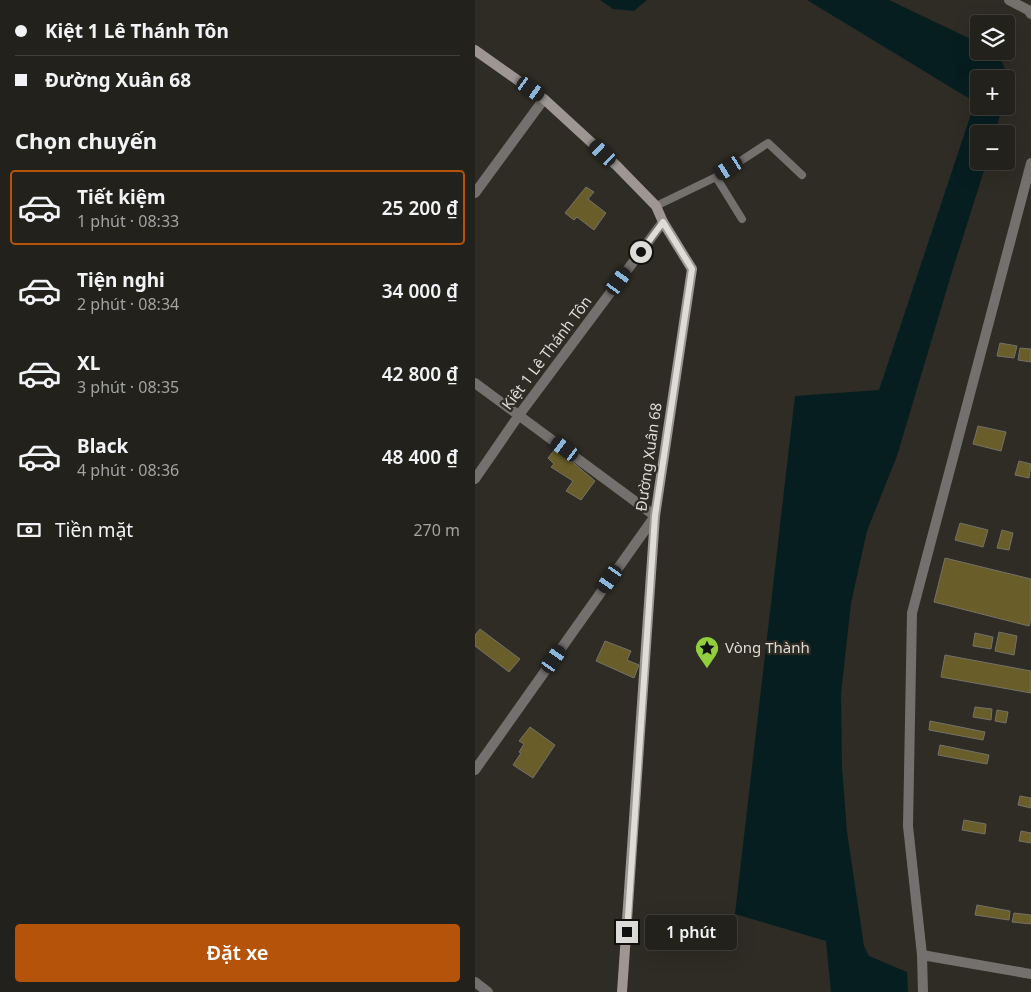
<!DOCTYPE html>
<html lang="vi">
<meta charset="utf-8">
<style>
body{margin:0;font-family:"Noto Sans",sans-serif;background:#2e2e28;color:#f1f3f6;height:100vh;display:flex;flex-direction:column;font-size:19px;white-space:nowrap}
*{box-sizing:border-box;margin:0}
p{font-size:16px;color:#a2a3a3}
.icon{flex:none;width:28px;height:28px;fill:none;stroke:currentColor;stroke-width:2;stroke-linecap:round;stroke-linejoin:round}
.map{position:relative;flex:1;overflow:hidden}
.sheet{display:flex;flex-direction:column;background:#22211b;width:475px}
.sheet>*{flex:none}
.hud{display:grid;align-content:center;height:110px;padding:0 15px;background:#22211b}
.fabs{position:absolute;left:495px;top:15px;display:grid;gap:10px}
.fabs a{display:grid;place-items:center;width:45px;height:45px;border-radius:5px;background:#22211b;box-shadow:0 5px 20px #0002,0 0 0 1px #3f3e3a;font-size:25px}
.end{position:absolute;width:22px;height:22px;margin:-11px;border:6px solid #dddcd7;background:#111;box-shadow:0 0 0 2px #111}
.from{border-radius:50%}
.bubble{position:absolute;height:35px;border-radius:5px;background:#22211b;box-shadow:0 5px 20px #0002,0 0 0 1px #3f3e3a;font-size:16px;font-weight:600;line-height:35px;text-align:center}
.car{position:absolute;width:15px;height:30px;margin:-15px -8px;border-radius:6px;box-shadow:0 0 4px 1px #0007;background:linear-gradient(#222 24%,#8ab4d8 0 40%,#222 0 76%,#8ab4d8 0 86%,#222 0)}
.hud b{display:flex;align-items:center;gap:18px;height:48px;font-size:19px}
.hud b+b{border-top:1px solid #3f3e3a}
.hud i{width:12px;height:12px;background:#f1f3f6}
ul{padding:0;list-style:none}
li{display:flex;align-items:center;gap:15px;height:75px;margin:0 10px 8px;padding:0 5px;border:2px solid transparent;border-radius:5px}
li div{flex:1}
li b{display:block;font-size:19px}
li em{font-style:normal;font-weight:600}
li.active{border-color:#b45309}
li>.icon{width:45px;height:45px;stroke-width:1.5}
h2{padding:0 15px;font-size:22px;line-height:60px}
.pay{display:flex;align-items:center;gap:12px;height:55px;padding:0 15px;font-size:19px}
.pay p{margin-inline-start:auto}
.action{display:flex;gap:10px;margin-top:auto;padding:10px 15px}
.action a{flex:1;height:58px;border-radius:5px;background:#b45309;color:#fff;font-size:20px;font-weight:600;line-height:58px;text-align:center}
main{display:flex;flex:1;min-height:0}
.map>svg:first-child{display:block}
.water{fill:#071e20}
.building{fill:#695d29;stroke:#747269}
.lines{fill:none;stroke-linecap:round;stroke-linejoin:round}
.lane{stroke:#74706e;stroke-width:8}
.street{stroke:#74706e;stroke-width:10}
.secondary{stroke:#9d9693;stroke-width:10}
.route{stroke:#dddcd7;stroke-width:6}
.labels{text-anchor:middle;stroke-width:4.5;stroke-linejoin:round;paint-order:stroke}
.street-label{font-size:15px;fill:#dddcd7;stroke:#2e2c24}
.poi-label{font-size:15px;fill:#dddcd7;stroke:#2e2c24;text-anchor:start}
</style>
<main>
<section class="sheet">
<div class="hud">
<b><i class="from"></i>Kiệt 1 Lê Thánh Tôn</b>
<b><i></i>Đường Xuân 68</b>
</div>
<h2>Chọn chuyến</h2>
<ul>
<li class="active"><svg class="icon" aria-label="car" viewBox="0 0 24 24"><path d="M5 17H2v-5l4-1 3-4h7l3 4 3 1v5h-3M9 17h6M6 11h13"/><circle cx="7" cy="17" r="2"/><circle cx="17" cy="17" r="2"/></svg><div><b>Tiết kiệm</b><p>1 phút · 08:33</p></div><em>25 200 ₫</em></li>
<li><svg class="icon" aria-label="car" viewBox="0 0 24 24"><path d="M5 17H2v-5l4-1 3-4h7l3 4 3 1v5h-3M9 17h6M6 11h13"/><circle cx="7" cy="17" r="2"/><circle cx="17" cy="17" r="2"/></svg><div><b>Tiện nghi</b><p>2 phút · 08:34</p></div><em>34 000 ₫</em></li>
<li><svg class="icon" aria-label="car" viewBox="0 0 24 24"><path d="M5 17H2v-5l4-1 3-4h7l3 4 3 1v5h-3M9 17h6M6 11h13"/><circle cx="7" cy="17" r="2"/><circle cx="17" cy="17" r="2"/></svg><div><b>XL</b><p>3 phút · 08:35</p></div><em>42 800 ₫</em></li>
<li><svg class="icon" aria-label="car" viewBox="0 0 24 24"><path d="M5 17H2v-5l4-1 3-4h7l3 4 3 1v5h-3M9 17h6M6 11h13"/><circle cx="7" cy="17" r="2"/><circle cx="17" cy="17" r="2"/></svg><div><b>Black</b><p>4 phút · 08:36</p></div><em>48 400 ₫</em></li>
</ul>
<div class="pay"><svg class="icon" aria-label="cash" viewBox="0 0 24 24"><path d="M3 7h18v10H3z"/><circle cx="12" cy="12" r="2"/></svg>Tiền mặt<p>270 m</p></div>
<div class="action"><a>Đặt xe</a></div>
</section>
<div class="map">
<svg width="556" height="992" viewBox="0 0 556 992">
<rect width="100%" height="100%" fill="#2e2c24"/>
<!-- water -->
<g class="water">
<path d="M 125,0 L 172,0 L 159,11 L 138,9 Z"/>
<path d="M 332,0 L 414,0 L 504,43 L 504,51 L 521,52 C 529,65 535,75 531,91 L 531,79 L 504,79 L 504,106 L 527,106 L 520,134 L 504,134 L 504,161 L 512,161 L 476,275 L 422,456 L 392,531 L 376,603 L 366,694 L 367,767 L 372,832 L 389,946 L 394,956 L 432,972 L 433,992 L 356,992 L 351,941 L 260,914 L 320,396 L 404,390 L 500,102 Z"/>
</g>
<!-- building -->
<g class="building">
<path d="M 111,187 L 119,192 L 113,199 L 131,213 L 119,230 L 102,217 L 99,220 L 90,213 Z"/>
<path d="M 525,343 L 542,346 L 539,358 L 522,356 Z"/>
<path d="M 545,348 L 556,349 L 556,362 L 543,360 Z"/>
<path d="M 503,426 L 531,432 L 526,451 L 498,444 Z"/>
<path d="M 81,448 L 120,481 L 106,500 L 91,491 L 98,481 L 76,467 L 79,464 L 73,458 Z"/>
<path d="M 544,461 L 556,464 L 554,478 L 540,475 Z"/>
<path d="M 485,523 L 513,530 L 508,547 L 480,540 Z"/>
<path d="M 527,530 L 538,533 L 534,550 L 522,548 Z"/>
<path d="M 470,558 L 556,579 L 556,619 L 554,626 L 459,602 Z"/>
<path d="M 5,629 L 45,659 L 34,672 L 0,646 L 0,635 Z"/>
<path d="M 524,632 L 542,636 L 539,655 L 520,651 Z"/>
<path d="M 500,633 L 518,637 L 516,649 L 498,646 Z"/>
<path d="M 130,641 L 156,651 L 152,660 L 164,665 L 159,678 L 121,661 Z"/>
<path d="M 470,655 L 556,671 L 556,693 L 466,677 Z"/>
<path d="M 500,707 L 517,709 L 516,720 L 498,717 Z"/>
<path d="M 522,710 L 533,712 L 531,723 L 520,721 Z"/>
<path d="M 455,721 L 510,732 L 508,740 L 454,730 Z"/>
<path d="M 55,727 L 80,745 L 58,778 L 38,765 L 46,753 L 44,752 L 49,744 L 44,741 Z"/>
<path d="M 465,745 L 514,755 L 512,764 L 463,755 Z"/>
<path d="M 545,796 L 556,798 L 556,808 L 543,805 Z"/>
<path d="M 489,820 L 511,824 L 510,834 L 487,830 Z"/>
<path d="M 546,831 L 556,833 L 556,843 L 544,841 Z"/>
<path d="M 502,905 L 535,911 L 534,920 L 500,915 Z"/>
<path d="M 539,913 L 556,915 L 556,924 L 537,922 Z"/>
</g>
<g class="lines">
<!-- lane -->
<g class="lane">
<path d="M 241,177 L 267,219"/>
<path d="M 181,206 L 241,177 L 293,143 L 327,175"/>
</g>
<!-- street -->
<g class="street">
<path d="M 534,0 L 553,10 L 556,14"/>
<path d="M 0,193 L 69,99"/>
<path d="M 0,383 L 180,516 L 0,770"/>
<path d="M 0,479 L 44,415 L 188,222"/>
<path d="M 447,955 L 556,974"/>
<path d="M 0,982 L 13,992"/>
<path d="M 448,992 L 447,955 L 433,826 L 437,613 L 556,163"/>
</g>
<!-- secondary -->
<path class="secondary" d="M 0,50 L 69,99 L 142,166 L 181,206 L 188,222 L 217,269 L 180,516 L 147,992"/>
</g>
<g class="lines">
<!-- route -->
<path class="route" d="M 152,932 L 180,516 L 217,269 L 188,222 L 166,252"/>
</g>
<!-- icons -->
<defs>
<g id="sight-pin" transform="scale(1.25)"><path d="M0 17L-7.5 6A9.5 9.5 0 1 1 7.5 6Z" fill="#92cd3e" stroke="#2e2c24"/><path d="M0-6L1.8-2.2L6-1.7L2.9 1.2L3.7 5.4L0 3.3L-3.7 5.4L-2.9 1.2L-6-1.7L-1.8-2.2Z" fill="#111"/></g>
</defs>
<g fill-rule="evenodd">
<use href="#sight-pin" x="232" y="648"/>
</g>
<g class="labels">
<!-- street labels -->
<g class="street-label">
<text transform="translate(72 353) rotate(-53)" y="5">Kiệt 1 Lê Thánh Tôn</text>
<text transform="translate(174 457) rotate(-82)" y="5">Đường Xuân 68</text>
</g>
<!-- poi labels -->
<g class="poi-label">
<text x="250" y="653">Vòng Thành</text>
</g>
</g>
</svg>
<div class="fabs">
<a><svg class="icon" aria-label="layers" viewBox="0 0 24 24"><path d="M12 4l9 5-9 5-9-5zM3 14l9 5 9-5"/></svg></a>
<a>+</a>
<a>−</a>
</div>
<i class="end from" style="left:166px;top:252px"></i>
<i class="end" style="left:152px;top:932px"></i>
<div class="bubble" style="left:170px;top:915px;width:92px">1 phút</div>
<i class="car" style="left:56px;top:89px;rotate:125deg"></i>
<i class="car" style="left:128px;top:153px;rotate:313deg"></i>
<i class="car" style="left:254px;top:168px;rotate:237deg"></i>
<i class="car" style="left:144px;top:281px;rotate:36deg"></i>
<i class="car" style="left:90px;top:449px;rotate:306deg"></i>
<i class="car" style="left:135px;top:579px;rotate:215deg"></i>
<i class="car" style="left:79px;top:659px;rotate:35deg"></i>
</div>
</main>
